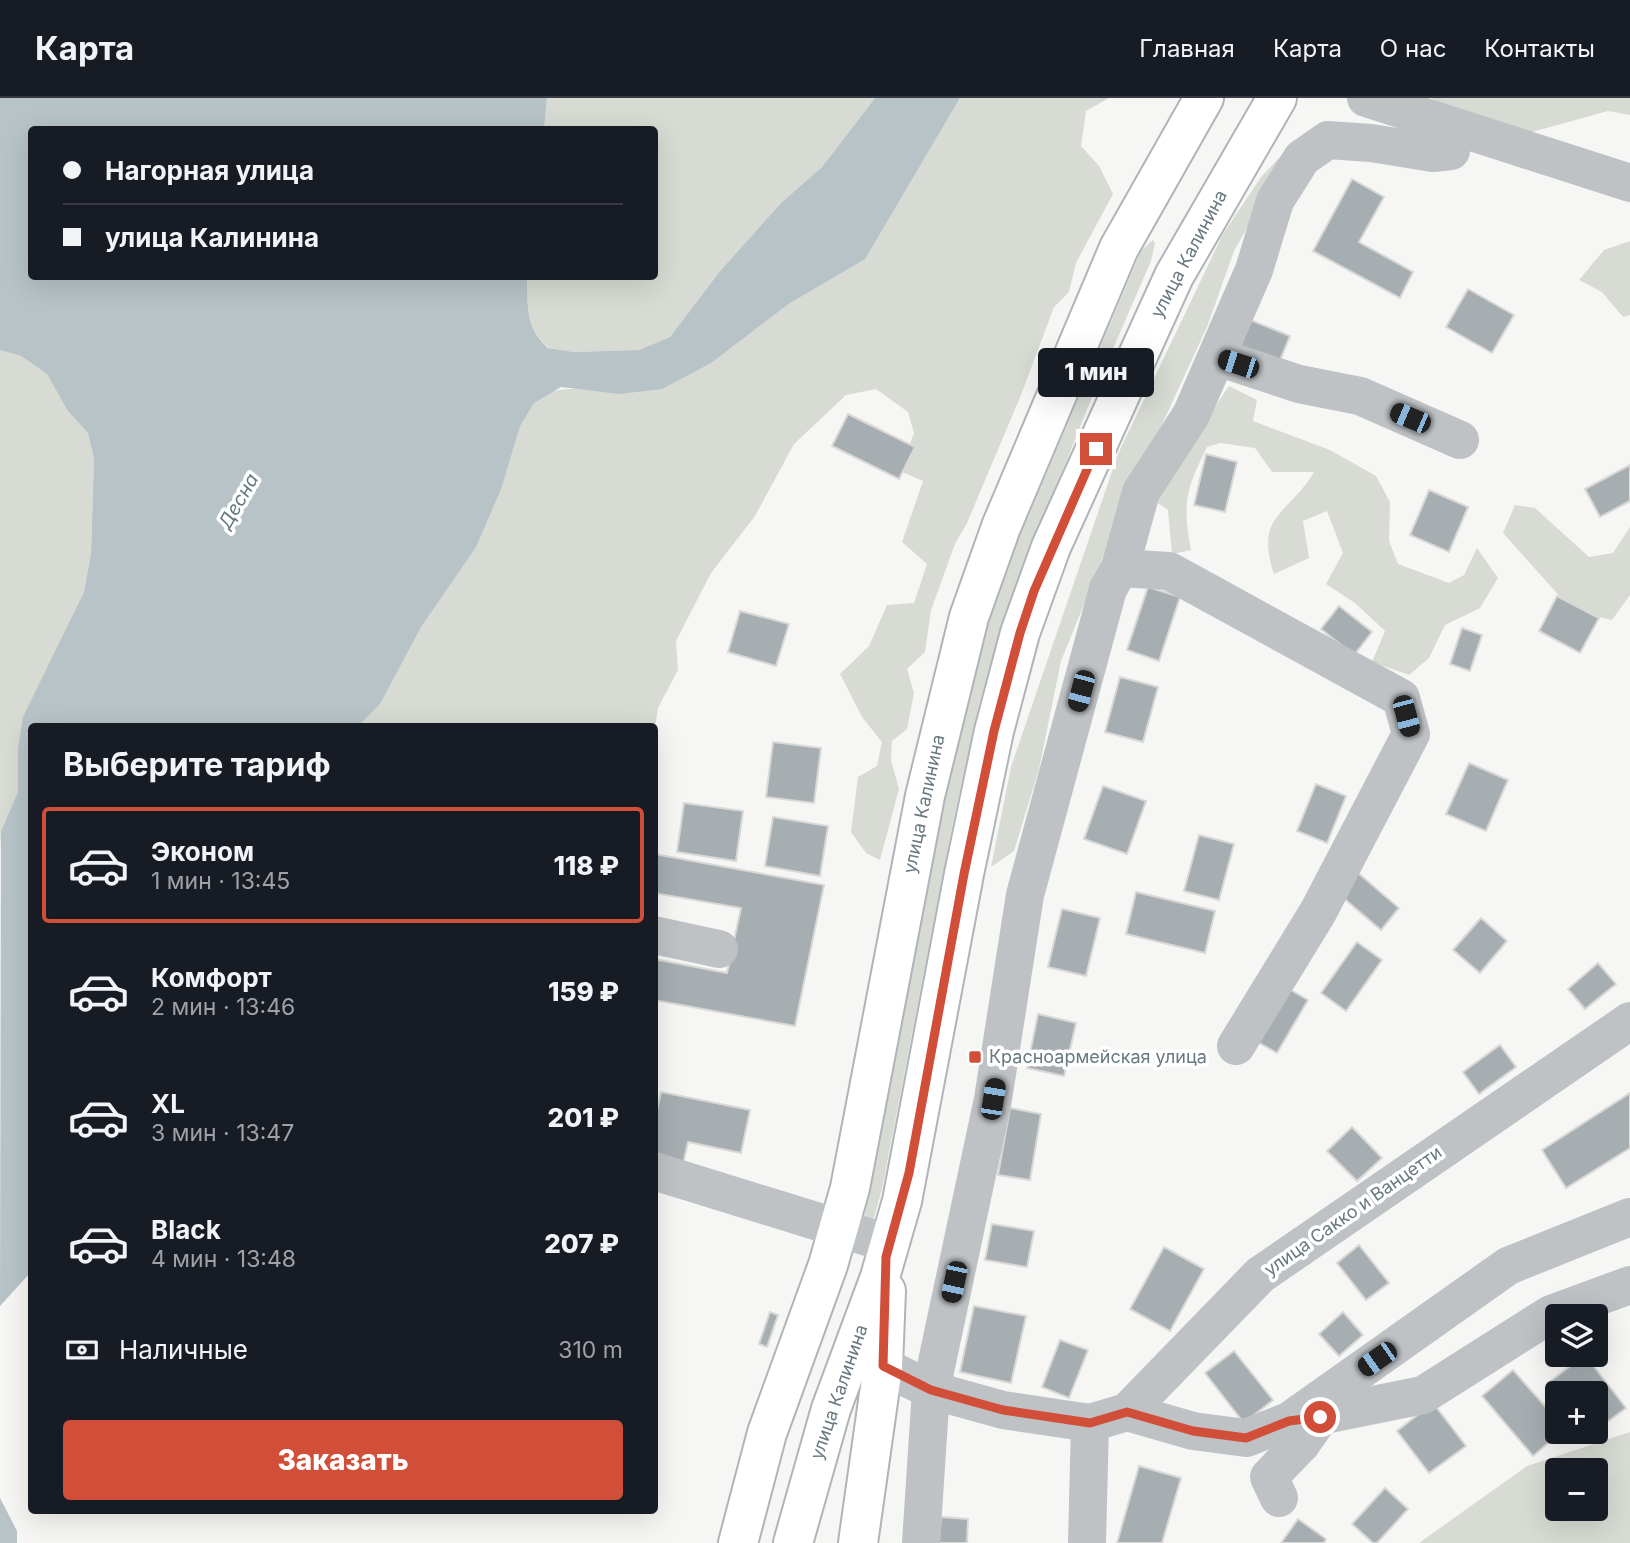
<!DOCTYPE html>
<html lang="ru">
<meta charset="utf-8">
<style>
body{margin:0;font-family:Inter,sans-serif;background:#242831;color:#f1f3f6;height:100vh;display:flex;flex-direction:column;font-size:26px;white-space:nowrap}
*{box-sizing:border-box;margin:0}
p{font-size:23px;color:#9ea1a6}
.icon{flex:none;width:38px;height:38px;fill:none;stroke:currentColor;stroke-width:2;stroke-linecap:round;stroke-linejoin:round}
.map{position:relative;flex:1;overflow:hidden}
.side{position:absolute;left:28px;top:625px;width:630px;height:791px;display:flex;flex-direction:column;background:#171b24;border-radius:7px;box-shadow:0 7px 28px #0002}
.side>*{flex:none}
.hud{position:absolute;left:28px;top:28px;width:630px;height:154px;border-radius:7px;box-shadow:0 7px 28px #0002;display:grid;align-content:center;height:154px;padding:0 35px;background:#171b24}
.controls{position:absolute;left:1545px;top:1206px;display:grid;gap:14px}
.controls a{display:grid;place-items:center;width:63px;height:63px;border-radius:7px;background:#171b24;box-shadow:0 7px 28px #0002;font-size:35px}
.end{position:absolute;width:32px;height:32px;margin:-16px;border:9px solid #d14e39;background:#fff;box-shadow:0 0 0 4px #fff}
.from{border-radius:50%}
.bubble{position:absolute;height:49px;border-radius:7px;background:#171b24;box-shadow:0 7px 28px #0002;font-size:23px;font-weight:800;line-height:49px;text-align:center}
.car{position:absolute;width:21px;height:42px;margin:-21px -10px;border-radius:9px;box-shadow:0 0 5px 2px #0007;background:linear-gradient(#222 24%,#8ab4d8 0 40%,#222 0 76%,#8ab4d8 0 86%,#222 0)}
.hud b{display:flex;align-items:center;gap:24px;height:66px;font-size:26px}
.hud b+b{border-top:2px solid #363941}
.hud i{width:18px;height:18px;background:#f1f3f6}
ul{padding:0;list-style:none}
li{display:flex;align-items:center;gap:21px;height:116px;margin:0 14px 10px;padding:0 21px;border:4px solid transparent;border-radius:7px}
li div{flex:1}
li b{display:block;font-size:26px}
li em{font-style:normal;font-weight:800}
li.active{border-color:#d14e39}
li>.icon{width:63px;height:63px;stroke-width:1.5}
h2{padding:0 35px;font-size:32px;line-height:84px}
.pay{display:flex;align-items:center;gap:18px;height:77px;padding:0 35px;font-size:26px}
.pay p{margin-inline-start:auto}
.action{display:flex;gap:14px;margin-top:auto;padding:14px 35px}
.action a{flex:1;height:80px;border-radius:7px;background:#d14e39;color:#fff;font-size:28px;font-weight:800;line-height:80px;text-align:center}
header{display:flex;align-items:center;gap:42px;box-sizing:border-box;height:98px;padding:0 35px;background:#171b24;border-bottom:2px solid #363941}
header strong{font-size:33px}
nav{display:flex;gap:38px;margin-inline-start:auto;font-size:24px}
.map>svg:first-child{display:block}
.green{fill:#d7dbd3;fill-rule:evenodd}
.water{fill:#b7c3c7}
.building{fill:#a6aeb2;stroke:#d8d8d6;stroke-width:2}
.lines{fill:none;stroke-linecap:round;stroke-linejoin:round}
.major-casing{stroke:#afb5b7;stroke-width:42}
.minor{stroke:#bec2c5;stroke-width:38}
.major{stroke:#fff;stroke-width:38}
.route{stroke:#d14e39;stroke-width:9}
.poi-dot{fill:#d14e39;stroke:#fff;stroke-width:2.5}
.labels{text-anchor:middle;stroke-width:7;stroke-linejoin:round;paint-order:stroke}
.street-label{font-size:18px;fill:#687981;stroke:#fff}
.poi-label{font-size:18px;fill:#687981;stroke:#fff;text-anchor:start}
.water-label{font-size:19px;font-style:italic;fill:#64797e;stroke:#fff}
</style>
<header>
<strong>Карта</strong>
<nav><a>Главная</a><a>Карта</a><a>О нас</a><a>Контакты</a></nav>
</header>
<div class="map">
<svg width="1630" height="1445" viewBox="0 0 1630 1445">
<rect width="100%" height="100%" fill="#f6f6f4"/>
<!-- green -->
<g class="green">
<path d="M 547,0 L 875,0 L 822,69 L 781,105 L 720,173 L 670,239 L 639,252 L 574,254 L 549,250 C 525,228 528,210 527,179 L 654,178 L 654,32 L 544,31 Z"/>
<path d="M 960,0 L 1109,0 L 1086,13 L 1081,48 L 1099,68 L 1113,96 L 1076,165 L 1069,194 L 1054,209 L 1021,297 L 967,425 L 955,446 L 931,512 L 925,554 L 907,571 L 914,595 L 907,631 L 892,643 L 891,662 L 899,691 L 880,762 L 866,755 L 851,734 L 858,679 L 877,668 L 882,644 L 862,619 L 840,576 L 869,548 L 887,507 L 914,505 L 927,466 L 902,444 L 923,383 L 900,373 L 914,335 L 908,314 L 876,291 L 846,297 L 794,346 L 755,418 L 711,475 L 676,543 L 678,572 L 658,610 L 655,629 L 358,628 C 387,598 399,565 421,529 C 445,490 472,457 490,415 C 503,385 512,327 534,305 C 550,289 568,290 589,292 L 787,207 L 864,161 Z"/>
<path d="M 1431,0 L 1630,0 L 1630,17 L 1608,13 L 1503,42 Z"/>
<path d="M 1298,40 L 1234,153 L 1207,229 L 1121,415 L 1061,563 L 1039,671 L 1014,753 L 991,769 L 1011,669 L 1118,356 L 1223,136 L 1261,79 Z"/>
<path d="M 1153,142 L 1155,145 L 1151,163 L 1090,304 L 1002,525 L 978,610 L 953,724 L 882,1091 L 873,1123 L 863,1125 L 948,675 L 984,531 L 1002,480 L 1141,153 Z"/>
<path d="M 1630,143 L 1630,217 L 1623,219 L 1602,194 L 1579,182 L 1604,152 Z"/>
<path d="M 0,252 L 21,258 L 47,276 L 67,312 L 88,335 L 94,361 L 91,455 L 84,494 L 49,569 L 18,650 L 18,694 L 1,733 L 0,754 Z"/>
<path d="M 1229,288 L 1257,302 L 1253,323 L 1330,352 L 1376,378 L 1390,404 L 1389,443 L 1398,466 L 1449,485 L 1464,477 L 1477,450 L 1498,480 L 1480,510 L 1445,527 L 1429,560 L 1409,577 L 1372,564 L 1385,533 L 1355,505 L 1326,486 L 1343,455 L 1327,413 L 1303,423 L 1309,460 L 1274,476 C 1254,416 1289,417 1314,374 L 1272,374 L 1255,350 L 1220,345 L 1207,349 C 1186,392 1182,404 1191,452 L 1172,456 L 1168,412 L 1152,401 Z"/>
<path d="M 1515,407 L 1535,410 L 1589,459 L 1613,455 L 1630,429 L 1630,497 L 1612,522 L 1573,513 L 1503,435 Z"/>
<path d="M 1630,1334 L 1630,1445 L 1419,1445 L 1527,1368 ZM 1558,1372 L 1596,1372 L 1596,1410 L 1558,1410 Z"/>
</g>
<!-- water -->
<g class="water">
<path d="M 0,0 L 547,0 L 544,31 L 32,32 L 32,178 L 527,179 C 528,210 525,228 548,250 L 574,254 L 639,252 L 670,239 L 720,173 L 781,105 L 822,69 L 875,0 L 960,0 L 865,161 L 787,207 L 711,265 L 662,291 L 619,296 L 561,289 L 534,305 L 520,328 L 501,391 L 476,449 L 421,529 L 380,606 L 358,628 L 32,628 L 31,1174 L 0,1208 L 1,733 L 18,694 L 18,650 L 23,619 L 84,494 L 91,455 L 94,361 L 88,335 L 67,312 L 47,276 L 21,258 L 0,252 Z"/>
<path d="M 0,1400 L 17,1433 L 17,1445 L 0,1445 Z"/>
</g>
<!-- building -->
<g class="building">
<path d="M 1352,81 L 1384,99 L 1359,144 L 1413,174 L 1400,200 L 1313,153 Z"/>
<path d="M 1468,191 L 1514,217 L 1492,255 L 1446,229 Z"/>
<path d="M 1248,221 L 1290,238 L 1276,272 L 1234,255 Z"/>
<path d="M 848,316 L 915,349 L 899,381 L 832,348 Z"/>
<path d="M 1206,356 L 1237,364 L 1225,414 L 1194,407 Z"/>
<path d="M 1630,367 L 1630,403 L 1600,419 L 1585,391 Z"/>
<path d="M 1429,392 L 1468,409 L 1449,454 L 1410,437 Z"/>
<path d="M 1148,489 L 1180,499 L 1159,563 L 1127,552 Z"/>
<path d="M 1557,498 L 1599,520 L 1580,555 L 1539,533 Z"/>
<path d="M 1339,508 L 1372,534 L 1354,557 L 1321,531 Z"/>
<path d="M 740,513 L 789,526 L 776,568 L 728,554 Z"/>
<path d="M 1462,530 L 1482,537 L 1470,573 L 1450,566 Z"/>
<path d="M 1120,579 L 1158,589 L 1143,644 L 1105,634 Z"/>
<path d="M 773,644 L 821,650 L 814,705 L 766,699 Z"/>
<path d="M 1469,665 L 1508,682 L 1486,733 L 1446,716 Z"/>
<path d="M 1316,686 L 1346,698 L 1327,745 L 1297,733 Z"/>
<path d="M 1103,688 L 1146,703 L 1127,756 L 1084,741 Z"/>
<path d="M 684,705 L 743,713 L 736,763 L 677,754 Z"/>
<path d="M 773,719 L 828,728 L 820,778 L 765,768 Z"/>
<path d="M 1199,737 L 1234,746 L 1219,802 L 1184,793 Z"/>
<path d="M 654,756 L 824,787 L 795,928 L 654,902 L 654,861 L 727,875 L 741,810 L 654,795 Z"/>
<path d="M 1358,775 L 1399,810 L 1381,832 L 1340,797 Z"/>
<path d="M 1136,794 L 1215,813 L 1205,855 L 1126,836 Z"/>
<path d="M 1062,811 L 1100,820 L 1086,878 L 1048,869 Z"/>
<path d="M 1481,820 L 1507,843 L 1480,875 L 1453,852 Z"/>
<path d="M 1357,844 L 1382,862 L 1346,913 L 1321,895 Z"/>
<path d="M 1598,865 L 1616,886 L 1585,911 L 1568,891 Z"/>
<path d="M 1287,890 L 1308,902 L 1277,955 L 1256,943 Z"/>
<path d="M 1038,916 L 1076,925 L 1064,978 L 1027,970 Z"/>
<path d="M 1500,947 L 1516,969 L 1479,996 L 1463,974 Z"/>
<path d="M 661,994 L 750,1012 L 741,1055 L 688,1044 L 682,1071 L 654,1066 L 654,1027 Z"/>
<path d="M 1630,995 L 1630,1050 L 1566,1090 L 1542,1052 Z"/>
<path d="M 1010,1010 L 1041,1016 L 1030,1082 L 998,1077 Z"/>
<path d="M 1352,1029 L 1382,1060 L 1357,1083 L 1327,1053 Z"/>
<path d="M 992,1126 L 1034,1133 L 1027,1169 L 985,1162 Z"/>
<path d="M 1359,1147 L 1389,1185 L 1366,1202 L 1337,1165 Z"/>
<path d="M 1164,1149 L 1204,1171 L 1170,1233 L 1130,1211 Z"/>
<path d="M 974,1208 L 1026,1218 L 1011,1285 L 960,1274 Z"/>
<path d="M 770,1214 L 778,1217 L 767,1249 L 759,1246 Z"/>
<path d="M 1343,1214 L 1363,1237 L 1339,1258 L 1319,1236 Z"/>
<path d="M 1060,1242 L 1088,1252 L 1069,1300 L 1042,1289 Z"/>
<path d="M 1234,1253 L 1273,1302 L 1244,1325 L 1205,1275 Z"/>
<path d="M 1585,1257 L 1626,1310 L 1596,1332 L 1596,1295 L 1558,1295 L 1558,1298 L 1548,1285 Z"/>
<path d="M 1513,1272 L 1558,1323 L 1558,1334 L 1561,1334 L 1533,1358 L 1482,1298 Z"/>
<path d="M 1433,1305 L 1466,1348 L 1429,1375 L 1397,1333 Z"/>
<path d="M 1139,1368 L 1181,1380 L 1162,1445 L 1117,1445 Z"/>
<path d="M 1385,1390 L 1408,1411 L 1377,1445 L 1373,1445 L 1352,1426 Z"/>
<path d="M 941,1419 L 968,1421 L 967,1445 L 939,1445 Z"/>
<path d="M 1298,1421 L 1326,1441 L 1324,1445 L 1281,1445 Z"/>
</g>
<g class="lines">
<!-- major casing -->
<g class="major-casing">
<g id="major">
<path d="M 738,1445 L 767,1335 L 828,1167 L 850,1090 L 925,698 L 969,519 L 1001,429 L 1119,150 L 1204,0"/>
<path d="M 793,1445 L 831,1311 L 880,1179 L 902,1103 L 964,776 L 994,633 L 1020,535 L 1051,449 L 1174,178 L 1277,0"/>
<path d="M 858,1445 L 883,1268 L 886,1193"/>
</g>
</g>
<!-- minor -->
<g class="minor">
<path d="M 1366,0 L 1630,85"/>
<path d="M 1217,259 L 1299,286 L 1360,298 L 1460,342"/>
<path d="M 1120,470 L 1141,394 L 1191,317 L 1254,172 L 1275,103 L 1302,60 L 1328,42 L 1371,45 L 1433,55 L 1451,53 L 1449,28"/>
<path d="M 654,837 L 719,851"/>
<path d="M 654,1073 L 890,1146"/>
<path d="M 883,1268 L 931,1292 L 1003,1312 L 1090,1325"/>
<path d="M 1127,1314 L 1193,1333 L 1246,1340 L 1289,1323 L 1508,1168 L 1630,1119"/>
<path d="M 1299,1322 L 1423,1297 L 1551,1216 L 1630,1187"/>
<path d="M 1279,1400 L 1269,1379 L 1301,1346 L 1320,1319"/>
<path d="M 921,1445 L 931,1292 L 993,1001 L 1025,797 L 1108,491 L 1120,470 L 1169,473 L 1401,600 L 1411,636 L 1318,814 L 1236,948"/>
<path d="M 1087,1445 L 1090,1325 L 1127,1314 L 1260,1177 L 1630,923"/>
</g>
<!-- major -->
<use href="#major" class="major"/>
</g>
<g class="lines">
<!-- route -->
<path class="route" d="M 1096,351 L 1034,493 L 1020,535 L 994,633 L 964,776 L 909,1075 L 886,1159 L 883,1268 L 931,1292 L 1003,1312 L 1090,1325 L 1127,1314 L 1193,1333 L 1246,1340 L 1289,1323 L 1320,1319"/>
</g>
<!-- markers -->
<rect class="poi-dot" x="968" y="952" width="14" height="14" rx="3.5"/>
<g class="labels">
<!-- street labels -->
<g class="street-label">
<text transform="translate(1189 156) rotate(-62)" y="6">улица Калинина</text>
<text transform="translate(924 706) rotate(-78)" y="6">улица Калинина</text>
<text transform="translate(1353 1113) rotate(-35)" y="6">улица Сакко и Ванцетти</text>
<text transform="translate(839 1294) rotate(-71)" y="6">улица Калинина</text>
</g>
<!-- poi labels -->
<g class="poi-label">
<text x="989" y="965">Красноармейская улица</text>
</g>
<!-- water labels -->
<g class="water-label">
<text transform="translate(238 403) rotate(-60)" y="7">Десна</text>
</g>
</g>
</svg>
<div class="controls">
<a><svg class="icon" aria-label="layers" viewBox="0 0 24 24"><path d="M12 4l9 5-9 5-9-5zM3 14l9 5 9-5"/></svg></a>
<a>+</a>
<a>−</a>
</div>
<i class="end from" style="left:1320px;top:1319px"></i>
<i class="end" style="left:1096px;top:351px"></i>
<div class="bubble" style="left:1038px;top:250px;width:116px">1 мин</div>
<i class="car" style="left:1238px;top:266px;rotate:288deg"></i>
<i class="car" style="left:1410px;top:320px;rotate:293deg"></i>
<i class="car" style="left:1081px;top:593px;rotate:195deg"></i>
<i class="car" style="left:1406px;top:618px;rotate:165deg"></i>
<i class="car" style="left:993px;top:1001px;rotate:9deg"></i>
<i class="car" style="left:954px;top:1184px;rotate:192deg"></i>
<i class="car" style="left:1377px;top:1261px;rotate:235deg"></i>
<div class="hud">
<b><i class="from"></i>Нагорная улица</b>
<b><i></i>улица Калинина</b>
</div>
<section class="side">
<h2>Выберите тариф</h2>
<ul>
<li class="active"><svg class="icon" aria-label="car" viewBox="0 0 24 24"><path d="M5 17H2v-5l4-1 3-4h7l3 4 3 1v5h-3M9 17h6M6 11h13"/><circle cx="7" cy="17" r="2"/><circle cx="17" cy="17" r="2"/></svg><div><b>Эконом</b><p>1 мин · 13:45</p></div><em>118 ₽</em></li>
<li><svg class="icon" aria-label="car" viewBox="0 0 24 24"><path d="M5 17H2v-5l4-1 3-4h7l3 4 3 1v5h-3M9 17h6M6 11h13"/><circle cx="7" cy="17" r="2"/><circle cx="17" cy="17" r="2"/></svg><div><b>Комфорт</b><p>2 мин · 13:46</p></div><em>159 ₽</em></li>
<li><svg class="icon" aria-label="car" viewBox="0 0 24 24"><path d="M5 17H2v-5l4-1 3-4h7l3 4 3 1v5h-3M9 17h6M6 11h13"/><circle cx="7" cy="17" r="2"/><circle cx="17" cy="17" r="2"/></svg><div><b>XL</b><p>3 мин · 13:47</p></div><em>201 ₽</em></li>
<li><svg class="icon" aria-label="car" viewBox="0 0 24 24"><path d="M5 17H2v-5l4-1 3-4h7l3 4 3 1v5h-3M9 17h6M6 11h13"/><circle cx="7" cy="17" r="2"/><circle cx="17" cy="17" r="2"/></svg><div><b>Black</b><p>4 мин · 13:48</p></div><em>207 ₽</em></li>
</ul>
<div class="pay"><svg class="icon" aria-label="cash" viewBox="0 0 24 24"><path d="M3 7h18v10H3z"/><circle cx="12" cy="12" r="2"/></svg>Наличные<p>310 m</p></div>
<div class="action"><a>Заказать</a></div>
</section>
</div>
